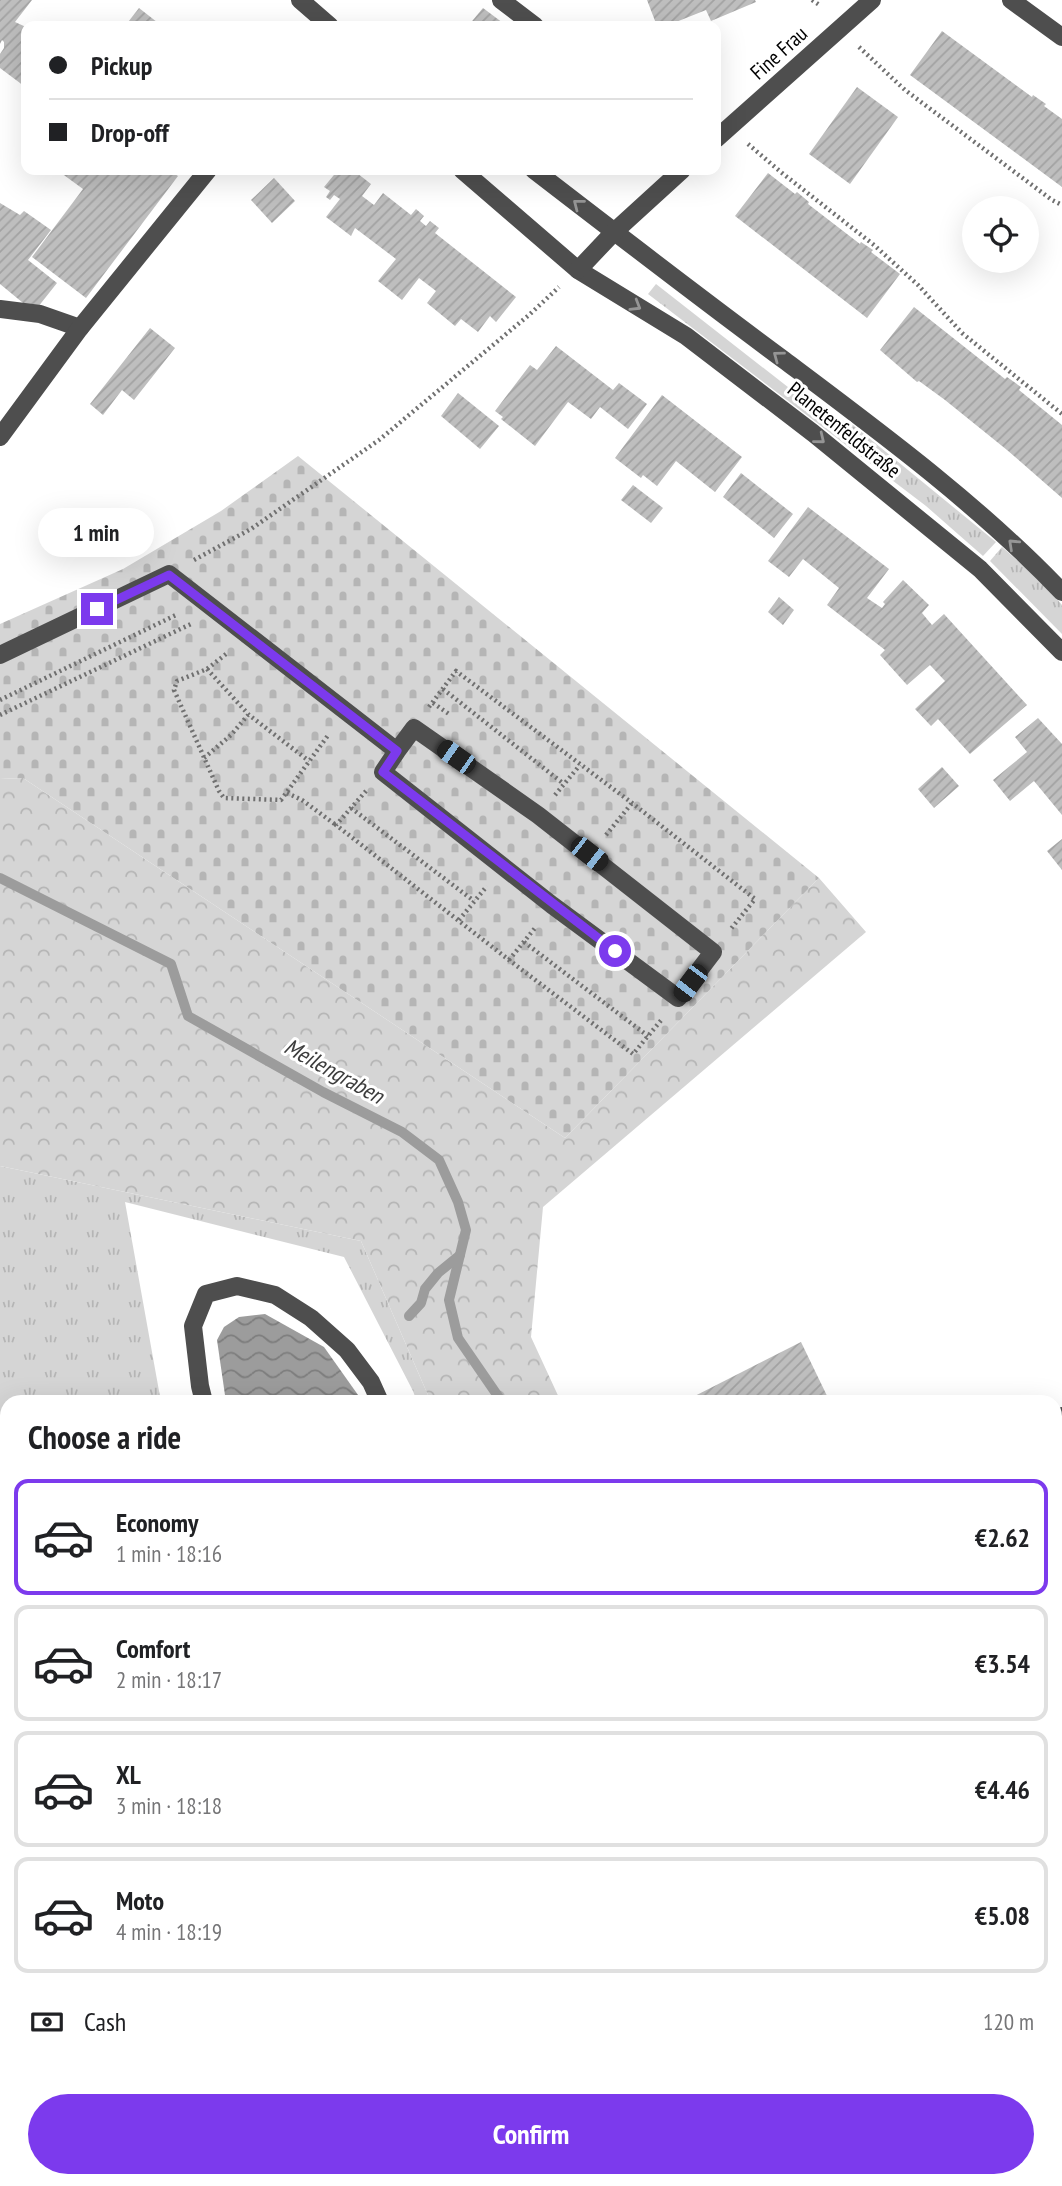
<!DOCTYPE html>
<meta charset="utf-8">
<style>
body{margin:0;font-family:"PT Sans Narrow",sans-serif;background:#f2f2f2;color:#202124;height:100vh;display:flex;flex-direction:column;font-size:26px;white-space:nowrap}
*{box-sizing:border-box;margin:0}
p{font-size:23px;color:#757577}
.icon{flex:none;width:38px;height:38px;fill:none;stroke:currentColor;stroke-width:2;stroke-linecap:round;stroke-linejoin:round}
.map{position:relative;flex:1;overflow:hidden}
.details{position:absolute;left:0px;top:1395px;width:1062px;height:793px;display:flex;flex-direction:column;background:#fff;border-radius:21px 21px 0 0;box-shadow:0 7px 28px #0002}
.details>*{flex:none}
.hud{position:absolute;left:21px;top:21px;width:700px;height:154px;border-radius:14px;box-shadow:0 7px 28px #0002;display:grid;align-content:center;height:154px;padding:0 28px;background:#fff}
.fabs{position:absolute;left:962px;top:196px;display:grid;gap:14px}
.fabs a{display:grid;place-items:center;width:77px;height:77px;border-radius:50%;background:#fff;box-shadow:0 7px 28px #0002;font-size:35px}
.end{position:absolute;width:32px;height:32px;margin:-16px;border:9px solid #7c3aed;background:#fff;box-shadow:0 0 0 4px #fff}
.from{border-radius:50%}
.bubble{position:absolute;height:49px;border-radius:24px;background:#fff;box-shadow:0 7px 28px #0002;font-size:23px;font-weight:700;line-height:49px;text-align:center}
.car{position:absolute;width:21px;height:42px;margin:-21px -10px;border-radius:9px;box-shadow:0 0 5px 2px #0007;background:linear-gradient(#222 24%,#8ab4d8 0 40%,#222 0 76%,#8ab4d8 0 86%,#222 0)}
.hud b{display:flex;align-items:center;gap:24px;height:66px;font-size:26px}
.hud b+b{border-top:2px solid #e0e0e0}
.hud i{width:18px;height:18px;background:#202124}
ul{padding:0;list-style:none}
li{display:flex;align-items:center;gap:21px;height:116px;margin:0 14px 10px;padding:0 14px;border:4px solid #e0e0e0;border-radius:14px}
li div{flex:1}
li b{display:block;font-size:26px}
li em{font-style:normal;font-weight:700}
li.active{border-color:#7c3aed}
li>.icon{width:63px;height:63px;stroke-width:1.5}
h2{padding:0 28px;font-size:32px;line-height:84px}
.pay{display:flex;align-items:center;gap:18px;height:77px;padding:0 28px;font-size:26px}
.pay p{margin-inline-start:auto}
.action{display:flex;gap:14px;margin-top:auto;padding:14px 28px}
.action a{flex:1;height:80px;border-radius:42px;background:#7c3aed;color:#fff;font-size:28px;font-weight:700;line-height:80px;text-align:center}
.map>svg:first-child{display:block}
.grass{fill:url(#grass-tufts)}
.forest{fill:url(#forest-crowns)}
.cemetery{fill:url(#cemetery-stones)}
.water{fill:url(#water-waves)}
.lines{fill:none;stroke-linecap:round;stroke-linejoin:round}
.stream{stroke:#9c9c9c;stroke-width:10}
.building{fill:url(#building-hatch)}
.highway-casing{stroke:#dbdbdb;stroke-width:24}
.path{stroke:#707070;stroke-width:4.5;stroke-dasharray:2 3.5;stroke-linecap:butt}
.minor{stroke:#4e4e4e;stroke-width:18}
.highway{stroke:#000;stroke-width:21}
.oneway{stroke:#959595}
.route{stroke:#7c3aed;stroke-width:9}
.labels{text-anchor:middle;stroke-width:6;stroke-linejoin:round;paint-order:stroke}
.street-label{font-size:21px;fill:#000;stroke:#fff}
.water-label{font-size:23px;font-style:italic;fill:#3d3d3d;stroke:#fff}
</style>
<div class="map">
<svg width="1062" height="2186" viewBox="0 0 1062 2186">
<defs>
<pattern id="grass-tufts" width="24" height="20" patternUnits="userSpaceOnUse" patternTransform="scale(1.75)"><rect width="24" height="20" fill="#d5d5d5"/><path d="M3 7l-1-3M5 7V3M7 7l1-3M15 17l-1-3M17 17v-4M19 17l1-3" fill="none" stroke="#b5b5b5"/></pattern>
<pattern id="forest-crowns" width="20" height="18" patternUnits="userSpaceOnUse" patternTransform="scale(1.75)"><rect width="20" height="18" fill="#d5d5d5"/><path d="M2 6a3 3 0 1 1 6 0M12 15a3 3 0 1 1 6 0" fill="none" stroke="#b5b5b5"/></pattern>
<pattern id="cemetery-stones" width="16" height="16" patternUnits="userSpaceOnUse" patternTransform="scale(1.75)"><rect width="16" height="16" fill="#d5d5d5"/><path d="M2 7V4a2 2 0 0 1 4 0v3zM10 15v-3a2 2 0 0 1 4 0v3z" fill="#b5b5b5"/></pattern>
<pattern id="water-waves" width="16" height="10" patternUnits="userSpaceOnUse" patternTransform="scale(1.75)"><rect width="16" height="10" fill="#9c9c9c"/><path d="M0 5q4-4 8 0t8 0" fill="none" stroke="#7d7d7d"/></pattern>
<pattern id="building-hatch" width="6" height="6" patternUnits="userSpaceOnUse" patternTransform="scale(1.75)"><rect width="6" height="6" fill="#bebebe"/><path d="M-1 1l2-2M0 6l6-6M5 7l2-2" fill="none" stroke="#a2a2a2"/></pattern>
</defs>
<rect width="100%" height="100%" fill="#fff"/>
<!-- grass -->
<g class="grass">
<path d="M 656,284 L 816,409 L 853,425 L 996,542 L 983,556 L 926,506 L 648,294 Z"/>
<path d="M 1002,547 L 1041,581 L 1062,605 L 1062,634 L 990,561 Z"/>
<path d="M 0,1166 L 361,1241 L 431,1402 L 417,1402 L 413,1391 L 344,1257 L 125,1202 L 161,1402 L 7,1402 L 7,1768 L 0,1768 Z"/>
<rect x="0" y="1788" width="7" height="220"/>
<path d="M 1062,1833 L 1062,1950 L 1055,1953 L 1055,1837 Z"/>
</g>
<!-- forest -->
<path class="forest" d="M 23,778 L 565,1138 L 819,878 L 866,932 L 543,1207 L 531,1337 L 561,1402 L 431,1402 L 361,1241 L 0,1166 L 0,779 Z"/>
<!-- cemetery -->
<path class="cemetery" d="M 298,456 L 819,878 L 565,1138 L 23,778 L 0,779 L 0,624 L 123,569 L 221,511 Z"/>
<!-- water -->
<path class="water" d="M 265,1314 L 324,1347 L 363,1402 L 226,1402 L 217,1340 L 224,1327 L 239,1317 Z"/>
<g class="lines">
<!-- stream -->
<g class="stream">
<path d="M 0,878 L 171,964 L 188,1016 L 323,1092 L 402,1132 L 439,1160 L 458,1202 L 466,1230 L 449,1300 L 458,1338 L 502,1402"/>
<path d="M 409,1316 L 421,1303 L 425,1289 L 438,1273 L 460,1255"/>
</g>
</g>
<!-- building -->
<g class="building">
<path d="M 0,0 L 32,0 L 15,22 L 26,27 L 26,83 L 24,86 L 0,68 L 0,54 L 4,48 L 4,42 L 2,40 L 0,44 Z"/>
<path d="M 647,0 L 755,0 L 756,2 L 711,21 L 706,10 L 666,26 L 657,26 Z"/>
<path d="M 139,8 L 162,26 L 125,26 Z"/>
<path d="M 483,8 L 507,26 L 468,26 Z"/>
<path d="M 942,31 L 1032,97 L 1033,95 L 1046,104 L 1044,106 L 1062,119 L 1062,187 L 910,75 Z"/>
<path d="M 857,87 L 898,117 L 850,184 L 809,154 Z"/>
<path d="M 57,170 L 169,170 L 178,176 L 86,298 L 32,257 L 83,189 Z"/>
<path d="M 338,170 L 353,170 L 371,184 L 362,196 L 374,205 L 383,193 L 411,215 L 416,209 L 424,216 L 420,221 L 426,226 L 430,221 L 439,228 L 435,233 L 516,297 L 496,322 L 490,316 L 478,332 L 461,319 L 455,326 L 427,303 L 436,291 L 419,278 L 402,300 L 378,281 L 396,259 L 355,228 L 351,236 L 326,217 L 340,199 L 334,195 L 330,200 L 326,197 L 330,191 L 324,187 Z"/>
<path d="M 768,173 L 795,194 L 797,192 L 809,202 L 808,204 L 860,244 L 861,242 L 873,250 L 871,252 L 900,274 L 867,318 L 735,216 Z"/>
<path d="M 274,178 L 295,201 L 272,223 L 251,200 Z"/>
<path d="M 0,203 L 20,215 L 24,211 L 51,230 L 28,260 L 57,283 L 34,312 L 0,284 Z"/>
<path d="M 914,307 L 1005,379 L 1007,377 L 1021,387 L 1019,390 L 1062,425 L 1062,498 L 1007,450 L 945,400 L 919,381 L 917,382 L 880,350 Z"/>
<path d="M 150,328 L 175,348 L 134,400 L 122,390 L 103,415 L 90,404 Z"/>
<path d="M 556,346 L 613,390 L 619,383 L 647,404 L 628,429 L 600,407 L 591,419 L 568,402 L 535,446 L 501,419 L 503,417 L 495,411 L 530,365 L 537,370 Z"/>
<path d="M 458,393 L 499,426 L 480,449 L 441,416 Z"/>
<path d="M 662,395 L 742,457 L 715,492 L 676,461 L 657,486 L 643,475 L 641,478 L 615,458 Z"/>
<path d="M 741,473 L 793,514 L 774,538 L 723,497 Z"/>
<path d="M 633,485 L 663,508 L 651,523 L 621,500 Z"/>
<path d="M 808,507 L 889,569 L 867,598 L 882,608 L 885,604 L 883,602 L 903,580 L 929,605 L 922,613 L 932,625 L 944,614 L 1027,705 L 970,754 L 938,719 L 931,726 L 915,709 L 945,681 L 930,665 L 907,685 L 880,655 L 885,650 L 827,605 L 839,588 L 803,559 L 789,577 L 768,561 Z"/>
<path d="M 779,597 L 794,610 L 783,625 L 768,612 Z"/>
<path d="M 1038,718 L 1062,744 L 1062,815 L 1034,781 L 1010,801 L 993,780 L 1027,752 L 1015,737 Z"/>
<path d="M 942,767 L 959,786 L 934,808 L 918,789 Z"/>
<path d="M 1062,839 L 1062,870 L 1047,851 Z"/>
<path d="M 801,1342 L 830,1402 L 683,1402 Z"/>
<path d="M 1062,1497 L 1062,1773 L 1055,1776 L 1055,1503 Z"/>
</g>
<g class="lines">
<!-- highway casing -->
<g class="highway-casing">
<g id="highway">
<path d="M 1055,1977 L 1062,1974"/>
<path d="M 0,2046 L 7,2046"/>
<path d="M 1055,2054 L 1062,2055"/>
<path d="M 0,2132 L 7,2132"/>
<path d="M 1055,2136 L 1062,2136"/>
</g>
</g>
<!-- path -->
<g class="path">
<path d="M 812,0 L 821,6"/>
<path d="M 859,47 L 905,90 L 1052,200 L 1062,205"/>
<path d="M 748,144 L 782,173 L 874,245 L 918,285 L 962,333 L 1062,414"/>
<path d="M 194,560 L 251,529 L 379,440 L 529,315 L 559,287"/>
<path d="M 226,654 L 207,669 L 177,681 L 174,690 L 219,791 L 224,798 L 281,800 L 329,734"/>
<path d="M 207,669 L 249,715 L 309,761"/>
<path d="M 443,689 L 564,784"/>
<path d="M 0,700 L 178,614"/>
<path d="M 433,703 L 449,714"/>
<path d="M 429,707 L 456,671 L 632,803 L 755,899 L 730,930"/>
<path d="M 0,715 L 191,624"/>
<path d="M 204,758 L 231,735 L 248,715"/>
<path d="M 366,791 L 336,825 L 509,960 L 633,1054 L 663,1018"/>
<path d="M 287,793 L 302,800 L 336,825"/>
<path d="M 555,795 L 580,765"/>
<path d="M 351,808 L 474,901"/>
<path d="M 606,835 L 632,803"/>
<path d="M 459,920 L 487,886"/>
<path d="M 524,942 L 648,1036"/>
<path d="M 509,960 L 535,928"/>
<path d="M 0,1779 L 7,1779"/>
</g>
<!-- minor -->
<g class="minor">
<path d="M 300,0 L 330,26"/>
<path d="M 501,0 L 535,26"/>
<path d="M 1011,0 L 1062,37"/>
<path d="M 716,139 L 872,0"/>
<path d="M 462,170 L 578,270 L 686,336 L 813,433 L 980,569 L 1062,652"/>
<path d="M 534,170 C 617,234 700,298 784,360 C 880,432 979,505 1062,592"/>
<path d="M 578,270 L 614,232 L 682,170"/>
<path d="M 0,309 L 40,314 L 80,328"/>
<path d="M 0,437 L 80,328 L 208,170"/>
<path d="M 0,655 L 169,574 L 397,751 L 414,728 L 538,815 L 713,952 L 678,998 L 552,905 L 383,772 L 397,751"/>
<path d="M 204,1402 L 200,1386 L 193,1326 L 206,1294 L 237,1286 L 275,1295 L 311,1318 L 347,1350 L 371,1382 L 380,1402"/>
<path d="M 1055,1421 L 1062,1416"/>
<path d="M 1055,1819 L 1062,1815"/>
</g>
<!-- highway -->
<use href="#highway" class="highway"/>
</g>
<!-- one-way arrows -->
<defs><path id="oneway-chevron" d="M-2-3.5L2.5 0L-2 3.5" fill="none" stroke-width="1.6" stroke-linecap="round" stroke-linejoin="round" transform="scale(1.75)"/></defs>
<g class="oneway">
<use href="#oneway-chevron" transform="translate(578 204) rotate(-142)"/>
<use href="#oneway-chevron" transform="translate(636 306) rotate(31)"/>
<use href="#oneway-chevron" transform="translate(778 356) rotate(-143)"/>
<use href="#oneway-chevron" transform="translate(820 439) rotate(39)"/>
<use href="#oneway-chevron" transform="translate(1013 544) rotate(-137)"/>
</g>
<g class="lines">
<!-- route -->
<path class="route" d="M 97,609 L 169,575 L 397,751 L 383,772 L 615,951"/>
</g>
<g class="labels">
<!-- street labels -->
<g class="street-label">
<text transform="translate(779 53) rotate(-42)" y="7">Fine Frau</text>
<text transform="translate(844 430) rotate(39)" y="7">Planetenfeldstraße</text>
</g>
<!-- water labels -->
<g class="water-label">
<text transform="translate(334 1071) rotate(29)" y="8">Meilengraben</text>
</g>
</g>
</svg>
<div class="fabs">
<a><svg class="icon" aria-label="locate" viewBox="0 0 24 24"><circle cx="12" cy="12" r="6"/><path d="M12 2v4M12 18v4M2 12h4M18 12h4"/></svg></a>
</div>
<i class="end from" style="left:615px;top:951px"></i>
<i class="end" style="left:97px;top:609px"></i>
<div class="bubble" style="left:38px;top:508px;width:116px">1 min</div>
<i class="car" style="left:456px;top:757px;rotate:305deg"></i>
<i class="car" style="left:589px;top:854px;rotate:128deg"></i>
<i class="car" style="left:690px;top:983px;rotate:217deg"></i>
<div class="hud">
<b><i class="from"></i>Pickup</b>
<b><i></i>Drop-off</b>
</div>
<section class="details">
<h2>Choose a ride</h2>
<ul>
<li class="active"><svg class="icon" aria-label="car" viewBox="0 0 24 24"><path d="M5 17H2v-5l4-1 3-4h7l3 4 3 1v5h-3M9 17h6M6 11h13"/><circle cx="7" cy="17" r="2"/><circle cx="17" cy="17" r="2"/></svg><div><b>Economy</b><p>1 min · 18:16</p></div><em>€2.62</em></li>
<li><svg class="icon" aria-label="car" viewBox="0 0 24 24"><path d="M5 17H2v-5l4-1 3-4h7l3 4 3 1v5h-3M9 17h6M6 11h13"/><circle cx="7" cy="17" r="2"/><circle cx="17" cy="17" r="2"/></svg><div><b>Comfort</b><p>2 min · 18:17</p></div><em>€3.54</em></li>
<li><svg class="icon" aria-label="car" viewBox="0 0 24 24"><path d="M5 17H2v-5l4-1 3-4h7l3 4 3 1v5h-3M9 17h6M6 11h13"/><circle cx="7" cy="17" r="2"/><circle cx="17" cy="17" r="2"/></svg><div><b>XL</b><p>3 min · 18:18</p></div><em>€4.46</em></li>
<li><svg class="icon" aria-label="car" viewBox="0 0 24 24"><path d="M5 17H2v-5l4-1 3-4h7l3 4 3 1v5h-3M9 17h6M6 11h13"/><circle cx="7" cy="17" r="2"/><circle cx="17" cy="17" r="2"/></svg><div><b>Moto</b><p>4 min · 18:19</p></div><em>€5.08</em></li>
</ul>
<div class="pay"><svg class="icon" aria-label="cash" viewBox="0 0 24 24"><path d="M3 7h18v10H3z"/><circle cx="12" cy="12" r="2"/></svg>Cash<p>120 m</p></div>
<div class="action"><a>Confirm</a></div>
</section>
</div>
